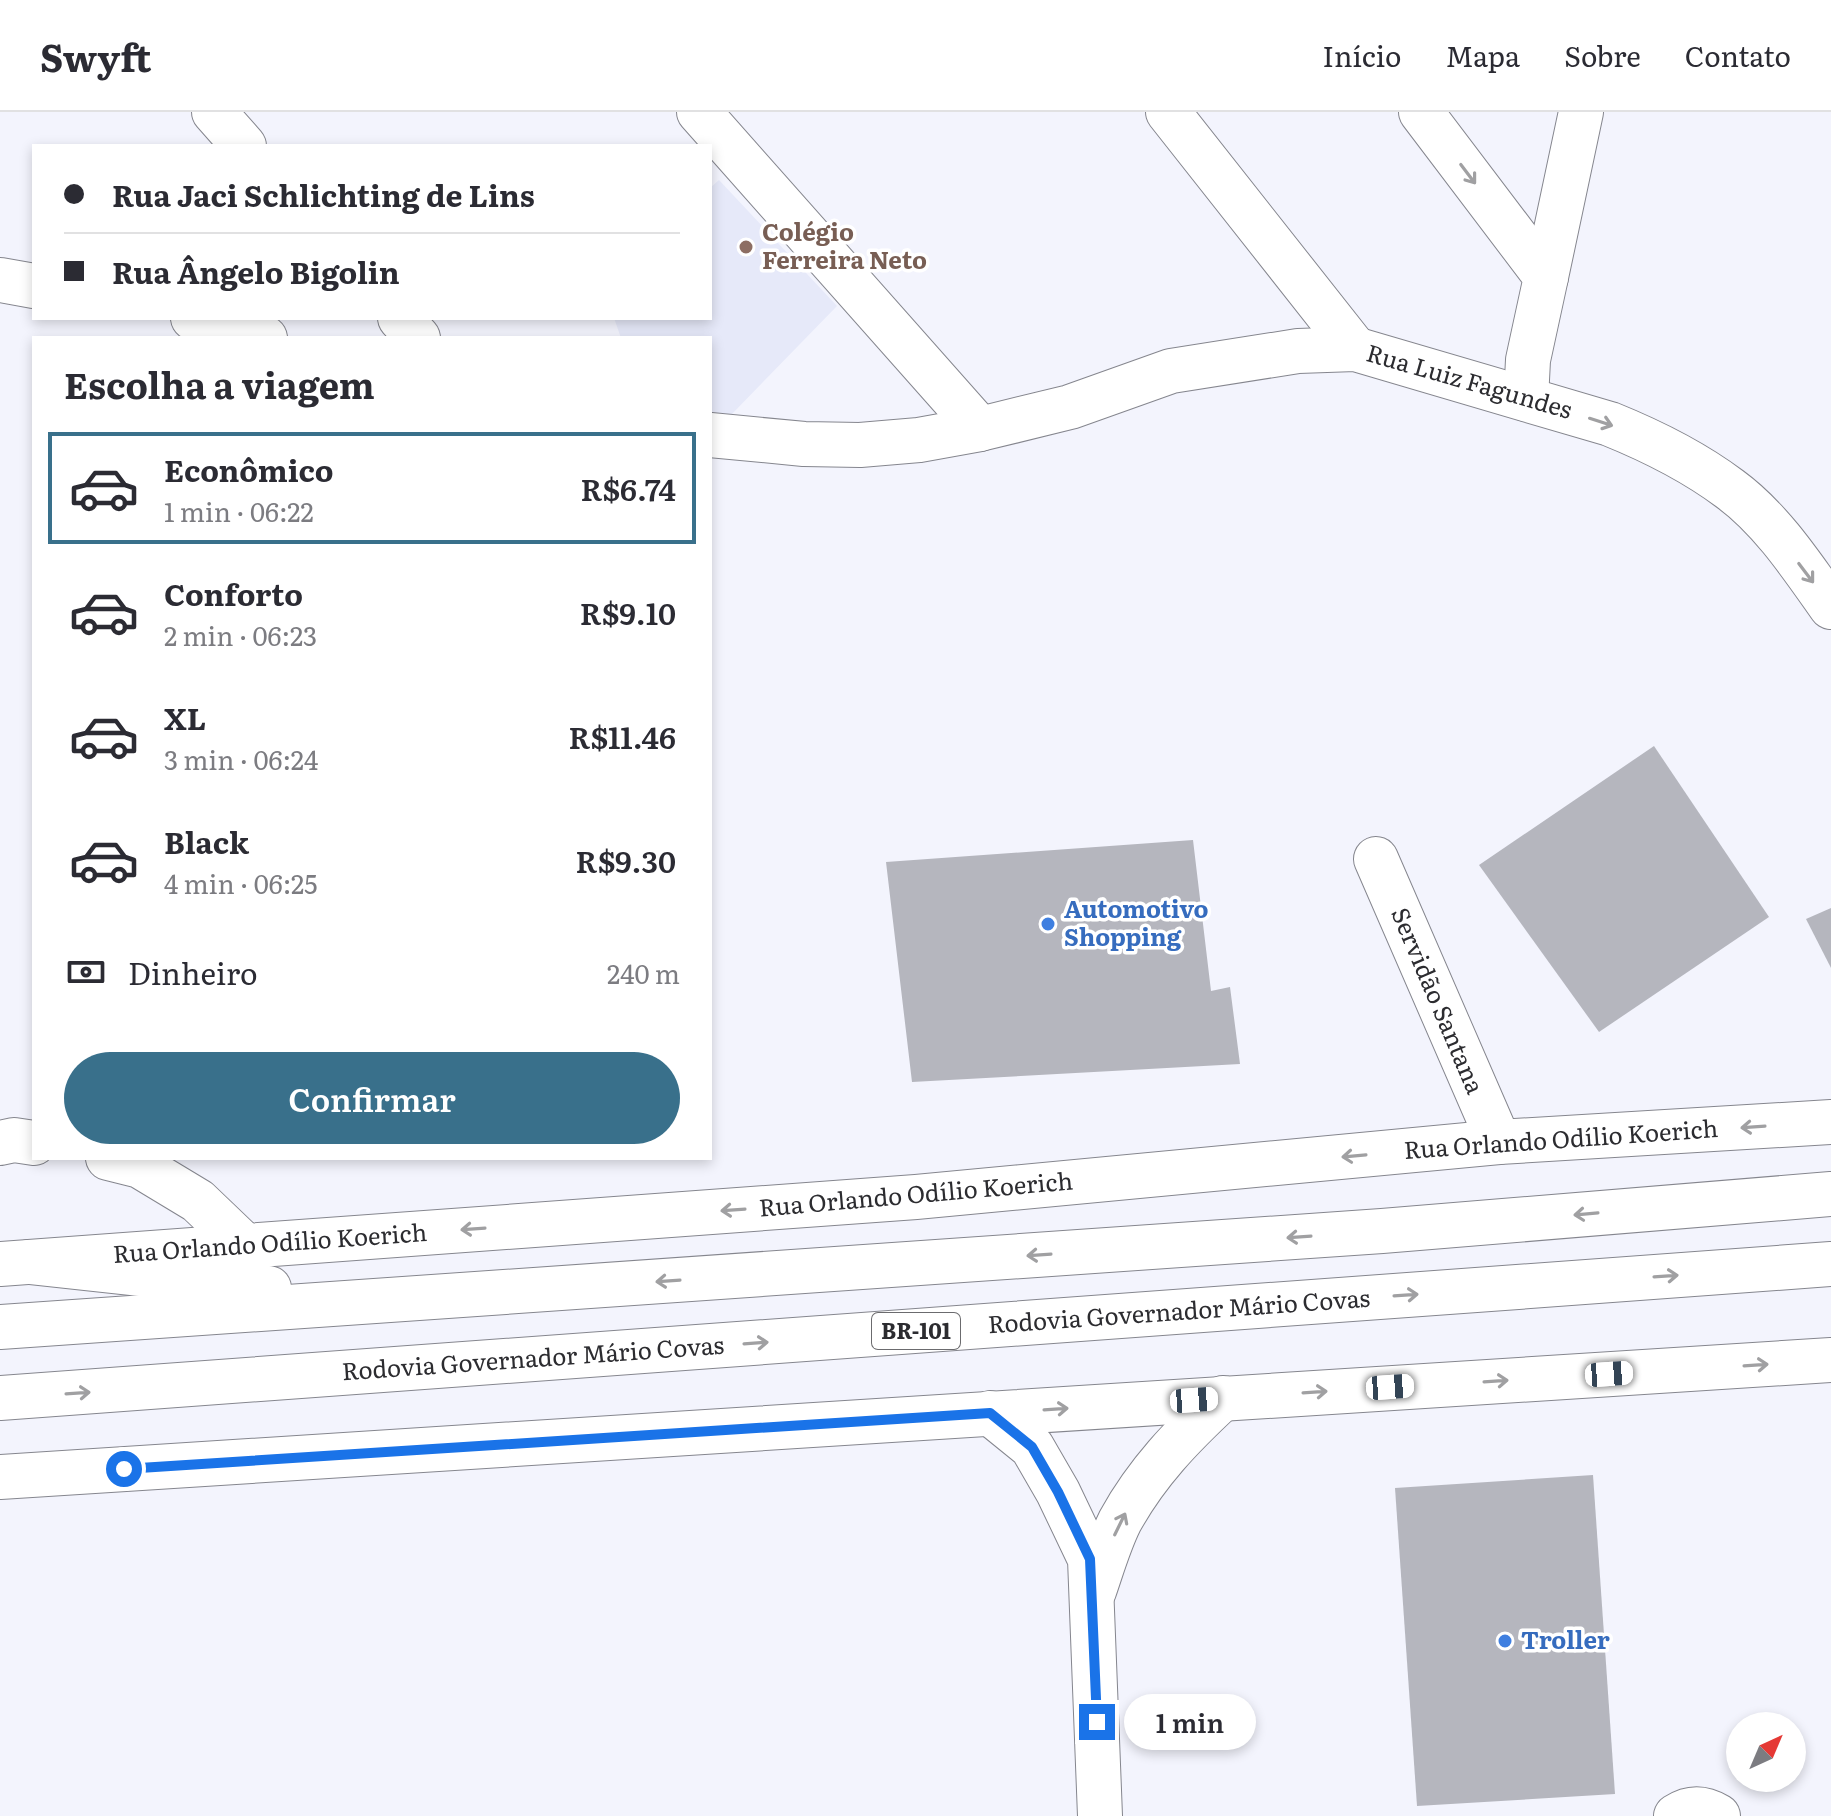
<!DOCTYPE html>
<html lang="pt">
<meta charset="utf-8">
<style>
body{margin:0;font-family:Literata,serif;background:#f2f2f3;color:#2b2b33;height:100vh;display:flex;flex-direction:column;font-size:30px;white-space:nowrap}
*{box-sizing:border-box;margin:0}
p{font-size:26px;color:#7c7c81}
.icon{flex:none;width:44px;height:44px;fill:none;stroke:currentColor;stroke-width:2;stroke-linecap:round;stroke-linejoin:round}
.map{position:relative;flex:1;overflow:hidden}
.panel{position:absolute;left:32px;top:224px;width:680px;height:824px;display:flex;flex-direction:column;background:#fff;border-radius:0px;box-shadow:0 4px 12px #0003}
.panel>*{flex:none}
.hud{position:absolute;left:32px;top:32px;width:680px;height:176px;border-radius:0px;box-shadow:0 4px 12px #0003;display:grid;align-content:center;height:176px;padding:0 32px;background:#fff}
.needle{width:52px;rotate:44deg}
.tools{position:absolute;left:1726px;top:1600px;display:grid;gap:16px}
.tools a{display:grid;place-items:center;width:80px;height:80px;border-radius:50%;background:#fff;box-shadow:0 4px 12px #0003;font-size:40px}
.end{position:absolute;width:36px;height:36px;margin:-18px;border:10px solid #1a73e8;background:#fff;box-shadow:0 0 0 4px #fff}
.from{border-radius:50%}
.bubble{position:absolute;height:56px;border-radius:28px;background:#fff;box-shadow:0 4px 12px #0003;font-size:26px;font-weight:600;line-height:56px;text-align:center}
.car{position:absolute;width:24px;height:48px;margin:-24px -12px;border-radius:10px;box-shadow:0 0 6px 2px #0007;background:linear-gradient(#fff 24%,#345 0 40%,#fff 0 76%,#345 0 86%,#fff 0)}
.hud b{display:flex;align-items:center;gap:28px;height:76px;font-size:30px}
.hud b+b{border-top:2px solid #e1e1e2}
.hud i{width:20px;height:20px;background:#2b2b33}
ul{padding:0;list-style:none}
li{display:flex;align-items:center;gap:24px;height:112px;margin:0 16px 12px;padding:0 16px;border:4px solid transparent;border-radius:0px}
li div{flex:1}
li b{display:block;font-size:30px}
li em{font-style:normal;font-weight:600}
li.active{border-color:#39708b}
li>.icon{width:72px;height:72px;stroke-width:1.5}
h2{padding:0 32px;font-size:36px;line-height:96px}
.pay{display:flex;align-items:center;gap:20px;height:88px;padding:0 32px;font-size:30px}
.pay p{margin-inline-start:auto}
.button{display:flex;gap:16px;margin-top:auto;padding:16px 32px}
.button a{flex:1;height:92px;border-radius:48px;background:#39708b;color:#fff;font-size:32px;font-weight:600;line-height:92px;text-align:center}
header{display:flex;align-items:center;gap:48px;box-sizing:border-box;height:112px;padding:0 40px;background:#fff;border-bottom:2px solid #e1e1e2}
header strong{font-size:38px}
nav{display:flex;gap:44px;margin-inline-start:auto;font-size:28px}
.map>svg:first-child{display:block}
.built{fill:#e6e9f9}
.building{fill:#b5b6be}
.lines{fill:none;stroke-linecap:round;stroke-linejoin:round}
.minor-casing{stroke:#85868e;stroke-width:46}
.major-casing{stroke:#85868e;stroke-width:46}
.highway-casing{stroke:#85868e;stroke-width:46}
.minor{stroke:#fff;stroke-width:44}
.major{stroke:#fff;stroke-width:44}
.highway{stroke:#fff;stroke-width:44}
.oneway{stroke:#a0a0a2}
.route{stroke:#1a73e8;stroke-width:10}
.education-dot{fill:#8d6e63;stroke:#fff;stroke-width:3}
.shop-dot{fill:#3f7fe0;stroke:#fff;stroke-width:3}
.labels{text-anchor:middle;stroke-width:7;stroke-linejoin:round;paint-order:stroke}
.shield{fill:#fff;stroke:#6b6b6e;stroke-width:2}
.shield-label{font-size:22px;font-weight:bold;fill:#2c2c30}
.education-label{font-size:24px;font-weight:bold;fill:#785e54;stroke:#fff;text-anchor:start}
.street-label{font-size:24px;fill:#2c2c30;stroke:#fff}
.shop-label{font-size:24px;font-weight:bold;fill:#366cbe;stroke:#fff;text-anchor:start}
</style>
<header>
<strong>Swyft</strong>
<nav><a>Início</a><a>Mapa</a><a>Sobre</a><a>Contato</a></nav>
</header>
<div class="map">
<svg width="1831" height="1704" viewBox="0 0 1831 1704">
<rect width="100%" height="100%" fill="#f3f4fd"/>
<!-- built -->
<path class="built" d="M 719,68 L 837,194 L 731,303 L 710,303 L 710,226 L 621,226 L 614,206 L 710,206 L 710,76 Z"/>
<!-- building -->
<g class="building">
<path d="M 1654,634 L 1769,805 L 1599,920 L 1479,753 Z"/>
<path d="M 1193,728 L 1211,879 L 1230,875 L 1240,952 L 912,970 L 886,750 Z"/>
<path d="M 1831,796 L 1831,856 L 1806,807 Z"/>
<path d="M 1593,1363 L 1615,1682 L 1417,1694 L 1395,1376 Z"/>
</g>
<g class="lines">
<!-- minor casing -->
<g class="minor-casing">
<g id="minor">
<path d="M 214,0 L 244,34"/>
<path d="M 699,0 L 980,317"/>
<path d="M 1168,0 L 1355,237"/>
<path d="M 400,206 L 418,226"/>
<path d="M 1376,747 L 1499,1030"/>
<path d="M 0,1031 L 14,1028 L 34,1031"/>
<path d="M 108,1046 L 140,1054 L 198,1089 L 245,1134"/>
<path d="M 990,1301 L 1032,1335 L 1058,1380 L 1090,1447 L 1100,1704"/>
<path d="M 1094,1479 C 1102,1456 1109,1431 1120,1409 C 1147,1360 1182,1324 1223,1286"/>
<path d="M 1676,1704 C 1690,1695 1703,1695 1718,1704"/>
</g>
</g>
<!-- major casing -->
<g class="major-casing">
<g id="major">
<path d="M 1421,0 L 1546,165 L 1528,248 L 1526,287"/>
<path d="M 1546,165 L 1581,0"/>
<path d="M 0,168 L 34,174"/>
<path d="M 193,206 L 265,226"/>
<path d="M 710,323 L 804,332 L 860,333 L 919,328 L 980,317 L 1070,295 L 1171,259 L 1298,239 L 1355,237 L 1610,312 C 1652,329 1694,350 1730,377 C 1771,407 1802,454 1831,495"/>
<path d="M 0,1152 L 916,1085 L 1499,1030 L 1831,1010"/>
<path d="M 0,1365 L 1831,1248"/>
</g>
</g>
<!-- highway casing -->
<g class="highway-casing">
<g id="highway">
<path d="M 29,1150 L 269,1176"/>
<path d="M 0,1215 L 1382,1119 L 1831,1082"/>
<path d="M 0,1286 L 1831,1152"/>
</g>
</g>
<!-- minor -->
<use href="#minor" class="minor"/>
<!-- major -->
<use href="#major" class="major"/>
<!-- highway -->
<use href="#highway" class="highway"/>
</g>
<!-- one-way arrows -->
<defs><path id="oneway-shaft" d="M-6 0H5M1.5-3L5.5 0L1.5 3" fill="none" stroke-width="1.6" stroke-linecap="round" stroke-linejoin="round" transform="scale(2)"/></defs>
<g class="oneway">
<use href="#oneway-shaft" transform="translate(1468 62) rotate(53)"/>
<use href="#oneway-shaft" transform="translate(1601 310) rotate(18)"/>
<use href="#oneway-shaft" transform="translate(1806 461) rotate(53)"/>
<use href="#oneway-shaft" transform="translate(1753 1015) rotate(176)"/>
<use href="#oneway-shaft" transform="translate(1354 1044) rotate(175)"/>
<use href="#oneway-shaft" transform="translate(733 1098) rotate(176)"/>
<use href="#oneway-shaft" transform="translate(1586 1102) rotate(175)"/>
<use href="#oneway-shaft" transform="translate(473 1117) rotate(176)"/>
<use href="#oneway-shaft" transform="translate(1299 1125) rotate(176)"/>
<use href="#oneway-shaft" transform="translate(1039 1143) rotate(176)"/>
<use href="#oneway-shaft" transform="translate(1666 1164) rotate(-4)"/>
<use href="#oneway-shaft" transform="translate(668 1169) rotate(176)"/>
<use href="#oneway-shaft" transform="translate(1406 1183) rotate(-4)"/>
<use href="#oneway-shaft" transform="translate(756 1231) rotate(-4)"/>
<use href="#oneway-shaft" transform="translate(1756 1253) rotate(-4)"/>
<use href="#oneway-shaft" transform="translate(1496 1269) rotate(-4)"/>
<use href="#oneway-shaft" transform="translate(1315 1280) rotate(-4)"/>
<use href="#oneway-shaft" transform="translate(78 1281) rotate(-4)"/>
<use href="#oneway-shaft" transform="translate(1056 1297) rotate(-4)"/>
<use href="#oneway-shaft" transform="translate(1120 1412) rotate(-64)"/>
</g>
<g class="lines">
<!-- route -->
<path class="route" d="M 124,1357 L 990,1301 L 1032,1335 L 1058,1380 L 1090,1447 L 1097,1610"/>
</g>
<!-- markers -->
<circle class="education-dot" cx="746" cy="135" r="8"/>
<g class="shop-dot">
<circle cx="1048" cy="812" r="8"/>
<circle cx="1505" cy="1529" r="8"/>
</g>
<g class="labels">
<!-- shield labels -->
<rect class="shield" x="872" y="1201" width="88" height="36" rx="6"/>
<g class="shield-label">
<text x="916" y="1227">BR-101</text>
</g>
<!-- education labels -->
<g class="education-label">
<text x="762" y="129">Colégio<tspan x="762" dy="28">Ferreira Neto</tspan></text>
</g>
<!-- street labels -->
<g class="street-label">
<text transform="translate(1469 270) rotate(16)" y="8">Rua Luiz Fagundes</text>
<text transform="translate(1437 889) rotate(67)" y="8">Servidão Santana</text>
<text transform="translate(1561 1028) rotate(-4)" y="8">Rua Orlando Odílio Koerich</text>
<text transform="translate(916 1083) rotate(-5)" y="8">Rua Orlando Odílio Koerich</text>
<text transform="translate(270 1132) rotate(-4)" y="8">Rua Orlando Odílio Koerich</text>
<text transform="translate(1179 1200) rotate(-4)" y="8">Rodovia Governador Mário Covas</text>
<text transform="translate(533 1247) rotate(-4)" y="8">Rodovia Governador Mário Covas</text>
</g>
<!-- shop labels -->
<g class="shop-label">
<text x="1064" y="806">Automotivo<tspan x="1064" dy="28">Shopping</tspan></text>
<text x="1521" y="1537">Troller</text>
</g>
</g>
</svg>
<div class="tools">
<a><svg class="needle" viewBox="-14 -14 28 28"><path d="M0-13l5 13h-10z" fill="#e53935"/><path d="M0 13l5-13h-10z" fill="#7c7c81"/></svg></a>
</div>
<i class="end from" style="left:124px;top:1357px"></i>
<i class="end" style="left:1097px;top:1610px"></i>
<div class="bubble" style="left:1124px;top:1582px;width:132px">1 min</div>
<i class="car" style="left:1609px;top:1262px;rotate:86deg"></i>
<i class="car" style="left:1390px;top:1275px;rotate:86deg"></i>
<i class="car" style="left:1194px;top:1288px;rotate:86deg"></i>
<div class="hud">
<b><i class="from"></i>Rua Jaci Schlichting de Lins</b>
<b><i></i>Rua Ângelo Bigolin</b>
</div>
<section class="panel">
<h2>Escolha a viagem</h2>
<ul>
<li class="active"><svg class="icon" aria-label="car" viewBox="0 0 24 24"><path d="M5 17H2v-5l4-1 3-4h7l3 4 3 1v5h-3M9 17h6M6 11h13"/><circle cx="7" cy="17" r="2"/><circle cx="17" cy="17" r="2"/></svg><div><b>Econômico</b><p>1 min · 06:22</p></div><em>R$6.74</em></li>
<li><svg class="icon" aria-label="car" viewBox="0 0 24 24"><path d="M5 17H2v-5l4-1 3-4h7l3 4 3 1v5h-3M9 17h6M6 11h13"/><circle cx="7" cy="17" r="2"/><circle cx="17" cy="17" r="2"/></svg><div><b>Conforto</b><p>2 min · 06:23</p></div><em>R$9.10</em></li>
<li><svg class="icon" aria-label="car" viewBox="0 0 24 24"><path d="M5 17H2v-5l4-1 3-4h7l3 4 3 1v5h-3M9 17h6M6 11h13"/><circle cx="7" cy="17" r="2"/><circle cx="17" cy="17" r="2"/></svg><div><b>XL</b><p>3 min · 06:24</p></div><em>R$11.46</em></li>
<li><svg class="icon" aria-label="car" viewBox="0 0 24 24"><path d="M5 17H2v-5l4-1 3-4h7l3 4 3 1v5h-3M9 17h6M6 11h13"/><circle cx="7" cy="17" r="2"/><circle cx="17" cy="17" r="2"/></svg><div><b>Black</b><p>4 min · 06:25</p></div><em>R$9.30</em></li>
</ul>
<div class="pay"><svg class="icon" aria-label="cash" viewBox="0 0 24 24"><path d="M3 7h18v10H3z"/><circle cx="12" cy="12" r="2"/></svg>Dinheiro<p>240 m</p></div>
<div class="button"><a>Confirmar</a></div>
</section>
</div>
